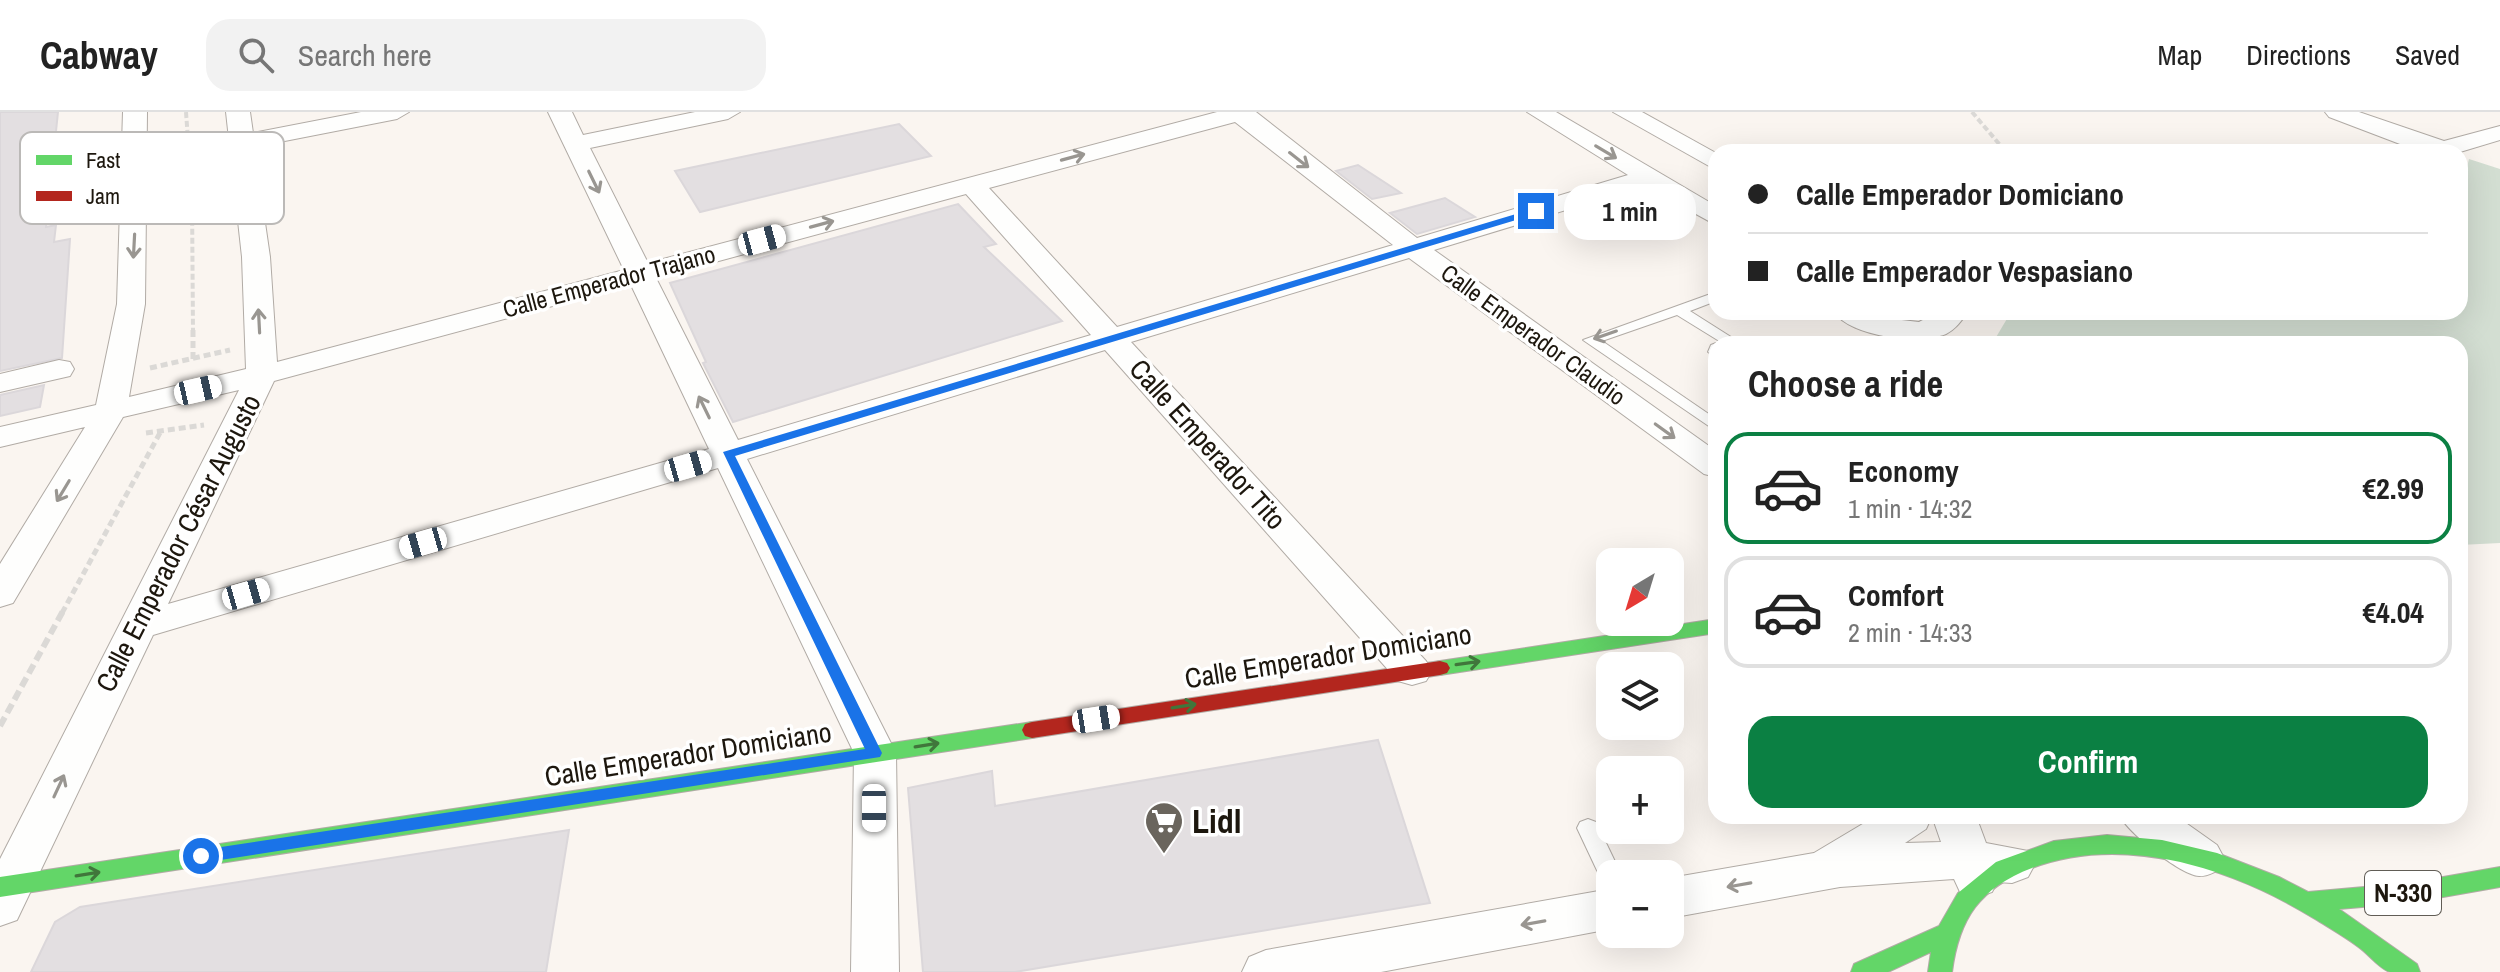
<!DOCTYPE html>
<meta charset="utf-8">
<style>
body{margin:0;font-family:"Archivo Narrow",sans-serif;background:#f2f2f2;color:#222;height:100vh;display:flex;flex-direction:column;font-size:30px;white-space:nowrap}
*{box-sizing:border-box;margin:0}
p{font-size:26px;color:#767676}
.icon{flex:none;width:44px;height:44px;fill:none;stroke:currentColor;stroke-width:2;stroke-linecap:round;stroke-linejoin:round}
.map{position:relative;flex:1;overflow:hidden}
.side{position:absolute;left:1708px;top:224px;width:760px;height:488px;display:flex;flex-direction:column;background:#fff;border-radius:24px;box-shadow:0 8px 32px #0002}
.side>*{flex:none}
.guide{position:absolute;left:1708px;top:32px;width:760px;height:176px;border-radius:24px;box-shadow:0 8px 32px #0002;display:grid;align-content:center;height:176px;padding:0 40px;background:#fff}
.needle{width:52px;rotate:218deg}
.fabs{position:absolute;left:1596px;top:436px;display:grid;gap:16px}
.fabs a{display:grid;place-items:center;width:88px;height:88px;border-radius:16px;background:#fff;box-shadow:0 8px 32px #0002;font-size:40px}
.end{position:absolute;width:36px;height:36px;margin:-18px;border:10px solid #1a73e8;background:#fff;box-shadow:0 0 0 4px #fff}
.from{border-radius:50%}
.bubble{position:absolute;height:56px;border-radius:24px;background:#fff;box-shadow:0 8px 32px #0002;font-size:26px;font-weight:700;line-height:56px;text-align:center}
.car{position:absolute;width:24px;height:48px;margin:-24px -12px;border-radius:10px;box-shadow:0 0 6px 2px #0007;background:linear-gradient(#fff 24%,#345 0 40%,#fff 0 76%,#345 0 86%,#fff 0)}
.guide b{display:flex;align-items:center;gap:28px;height:76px;font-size:30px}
.guide b+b{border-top:2px solid #e0e0e0}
.guide i{width:20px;height:20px;background:#222}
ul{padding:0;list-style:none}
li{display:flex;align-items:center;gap:24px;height:112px;margin:0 16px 12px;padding:0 24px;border:4px solid #e0e0e0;border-radius:24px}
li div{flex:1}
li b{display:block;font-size:30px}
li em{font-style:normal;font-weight:700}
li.current{border-color:#0b8043}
li>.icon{width:72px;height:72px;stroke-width:1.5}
h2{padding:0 40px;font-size:36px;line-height:96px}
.cta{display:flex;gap:16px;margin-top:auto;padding:16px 40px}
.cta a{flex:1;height:92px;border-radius:24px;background:#0b8043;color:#fff;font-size:32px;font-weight:700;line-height:92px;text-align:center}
header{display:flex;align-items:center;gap:48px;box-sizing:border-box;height:112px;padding:0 40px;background:#fff;border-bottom:2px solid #e0e0e0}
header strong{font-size:38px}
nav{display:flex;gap:44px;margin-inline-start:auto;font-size:28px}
.search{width:560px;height:72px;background:#f2f2f2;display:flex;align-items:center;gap:20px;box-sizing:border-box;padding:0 28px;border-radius:24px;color:#767676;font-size:30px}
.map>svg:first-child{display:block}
.green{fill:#d3ded2}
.building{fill:#e3dfe1;stroke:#dbd7da;stroke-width:2}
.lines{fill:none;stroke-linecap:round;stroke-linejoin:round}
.lane-casing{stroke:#b1aba5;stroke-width:2}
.street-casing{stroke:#b1aba5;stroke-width:2}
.fast-casing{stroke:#b1aba5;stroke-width:2}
.jam-casing{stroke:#b1aba5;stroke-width:2}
.path-far2{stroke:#dbd9d6;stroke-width:4;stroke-dasharray:6 3;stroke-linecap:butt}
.path-far1{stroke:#dbd9d6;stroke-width:5;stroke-dasharray:7 4;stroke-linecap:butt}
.path{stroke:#dbd9d6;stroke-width:6;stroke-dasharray:10 5;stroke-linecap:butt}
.lane{fill:#fefefd;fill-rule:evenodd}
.street{fill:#fefefd;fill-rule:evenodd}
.fast{fill:#63d668;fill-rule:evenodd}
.jam{fill:#b3261e;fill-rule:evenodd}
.oneway{stroke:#999691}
.oneway2{stroke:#40763b}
.route{fill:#1a73e8}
.labels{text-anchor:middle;stroke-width:7;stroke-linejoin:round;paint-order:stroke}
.far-street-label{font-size:24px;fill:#1d170e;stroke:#fff}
.shield{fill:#fff;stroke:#615d56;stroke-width:2}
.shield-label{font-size:26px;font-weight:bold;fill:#1d170e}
.street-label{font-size:28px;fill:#1d170e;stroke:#fff}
.near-poi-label{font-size:34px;font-weight:bold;fill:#1d170e;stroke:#fff;text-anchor:start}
.key{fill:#fff;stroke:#bbb9b7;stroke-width:2}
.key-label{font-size:22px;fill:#1d170e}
</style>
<header>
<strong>Cabway</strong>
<div class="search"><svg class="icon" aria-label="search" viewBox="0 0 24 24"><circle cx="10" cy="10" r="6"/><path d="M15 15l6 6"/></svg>Search here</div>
<nav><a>Map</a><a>Directions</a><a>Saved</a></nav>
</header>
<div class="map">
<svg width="2500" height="860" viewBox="0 0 2500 860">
<rect width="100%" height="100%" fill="#faf5f0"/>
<!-- green -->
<path class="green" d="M 2469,47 L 2500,57 L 2500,431 L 2460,433 L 2460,232 L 1992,232 L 2011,200 L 2460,200 L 2460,83 Z"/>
<!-- building -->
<g class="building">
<path d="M 0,0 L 58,0 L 46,115 L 56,113 L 54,130 L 70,127 L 62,246 L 0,259 Z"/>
<path d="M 899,12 L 931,44 L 700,100 L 675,59 Z"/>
<path d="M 1358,53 L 1401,81 L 1372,87 L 1336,59 Z"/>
<path d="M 1445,86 L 1475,105 L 1417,122 L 1390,101 Z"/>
<path d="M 958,92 L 996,132 L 984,135 L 1062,209 L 733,310 L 703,251 L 706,250 L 670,171 Z"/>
<path d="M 44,273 L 40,295 L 0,304 L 0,283 Z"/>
<path d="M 1378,628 L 1430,791 L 1015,860 L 923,860 L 908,676 L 992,659 L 995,694 Z"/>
<path d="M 569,718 L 546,860 L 31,860 L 55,810 L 80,795 Z"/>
</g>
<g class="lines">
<!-- lane casing -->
<g class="lane-casing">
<g id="lane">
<path d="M 1716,180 L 1716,189 L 1690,199 L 1742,232 L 1724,232 L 1677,203 L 1602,229 L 1716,307 L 1716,319 L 1583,228 Z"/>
<path d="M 1716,231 L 1718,232 L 1716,245 L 1708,240 L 1711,233 Z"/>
<path d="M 1588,707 L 1596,710 L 1621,762 L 1610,762 L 1610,772 L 1602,769 L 1577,716 L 1580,710 Z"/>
</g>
</g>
<!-- street casing -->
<g class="street-casing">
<g id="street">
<path d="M 123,0 L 147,0 L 145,192 L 129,285 L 246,257 L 242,145 L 226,0 L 250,0 L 253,21 L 361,0 L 409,0 L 397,7 L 254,35 L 270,145 L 277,250 L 624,158 L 548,0 L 572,0 L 583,23 L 695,0 L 740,0 L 728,7 L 590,36 L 648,151 L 1217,0 L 1256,0 L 1417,126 L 1628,63 L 1527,0 L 1556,0 L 1716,94 L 1716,113 L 1645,74 L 1434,138 L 1716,339 L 1716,365 L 1704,362 L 1409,146 L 1131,230 L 1426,549 L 1432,559 L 1426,569 L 1412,573 L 1398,569 L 1105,238 L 747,347 L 896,641 L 899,860 L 851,860 L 854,641 L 718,356 L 153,523 L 17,808 L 0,814 L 0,747 L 239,278 L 123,305 L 13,491 L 0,495 L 0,452 L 85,315 L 0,335 L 0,315 L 96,293 L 117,192 ZM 1235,10 L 1393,133 L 1117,215 L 989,76 ZM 966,82 L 1091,223 L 738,328 L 656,166 ZM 631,173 L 709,337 L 168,492 L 274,269 Z"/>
<path d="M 1613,0 L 1642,0 L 1716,41 L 1716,58 Z"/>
<path d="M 2325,0 L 2359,0 L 2444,29 L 2500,14 L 2500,28 L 2460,40 L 2421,40 L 2329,5 Z"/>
<path d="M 1834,200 L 1872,200 L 1893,207 L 1919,210 L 1938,200 L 1968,200 C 1961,209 1956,217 1946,222 C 1920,233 1851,225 1834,200 Z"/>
<path d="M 59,248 L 70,250 L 74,257 L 70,264 L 0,280 L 0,262 Z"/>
<path d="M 1876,704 L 1976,704 L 1986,731 L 2028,739 L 2035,752 L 2028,765 L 2012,771 L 1997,770 L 1992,780 L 1976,785 L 1960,780 L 1954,767 L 1840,775 L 1670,806 L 1670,766 L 1814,741 ZM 1932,704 L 1941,730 L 1905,731 L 1926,717 Z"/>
<path d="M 2120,704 L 2176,704 L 2217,733 L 2224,746 L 2217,759 C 2212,761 2205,765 2199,764 C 2179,762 2129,721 2120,704 Z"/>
<path d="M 1610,777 L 1610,817 L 1381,860 L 1242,860 L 1249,845 L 1266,838 Z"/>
</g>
</g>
<!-- fast casing -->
<g class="fast-casing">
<g id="fast">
<path d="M 1716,507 L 1716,521 L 1440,563 L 1433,561 L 1430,556 L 1433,551 L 1440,549 Z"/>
<path d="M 1032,610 L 1039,612 L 1042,618 L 1039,624 L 1032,626 L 0,785 L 0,765 Z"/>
<path d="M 2107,723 L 2162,728 L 2217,741 L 2279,765 L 2308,780 L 2409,771 L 2500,755 L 2500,775 L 2409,791 L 2339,797 L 2417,852 L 2420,860 C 2412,860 2398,860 2390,860 C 2380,857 2369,843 2361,837 C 2347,826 2331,817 2315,807 C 2234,757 2125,721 2032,756 C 1980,776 1959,806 1952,860 L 1928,860 L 1931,840 L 1888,860 L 1851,860 L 1854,852 L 1939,814 L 1958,781 L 1996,750 L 2054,729 Z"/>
</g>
</g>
<!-- jam casing -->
<g class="jam-casing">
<path id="jam" d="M 1440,549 L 1447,551 L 1450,556 L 1447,561 L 1440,563 L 1032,626 L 1025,624 L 1022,618 L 1025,612 L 1032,610 Z"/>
</g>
<!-- path-far2 -->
<g class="path-far2">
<path d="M 186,0 L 192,84 L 193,220"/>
<path d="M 1972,0 L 2006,40"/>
<path d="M 164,90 L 217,78"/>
</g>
<!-- path-far1 -->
<g class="path-far1">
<path d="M 193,218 L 193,247"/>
<path d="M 150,256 L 230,238"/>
<path d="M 146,321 L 204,313"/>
<path d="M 62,501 L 161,319"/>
</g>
<!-- path -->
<path class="path" d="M 0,614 L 63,499"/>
<!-- lane -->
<use href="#lane" class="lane"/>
<!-- street -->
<use href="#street" class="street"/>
<!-- fast -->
<use href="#fast" class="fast"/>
<!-- jam -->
<use href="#jam" class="jam"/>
</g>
<!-- one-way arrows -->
<defs><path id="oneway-shaft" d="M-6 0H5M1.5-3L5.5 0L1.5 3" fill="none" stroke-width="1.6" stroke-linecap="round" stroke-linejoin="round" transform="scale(2)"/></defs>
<g class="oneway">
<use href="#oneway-shaft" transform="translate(1606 40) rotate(31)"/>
<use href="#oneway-shaft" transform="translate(1073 45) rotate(-15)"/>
<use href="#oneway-shaft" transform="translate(1299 48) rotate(38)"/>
<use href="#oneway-shaft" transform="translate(594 70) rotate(64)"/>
<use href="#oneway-shaft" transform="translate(822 112) rotate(-15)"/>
<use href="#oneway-shaft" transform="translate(134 134) rotate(93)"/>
<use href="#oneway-shaft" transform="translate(259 209) rotate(-93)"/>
<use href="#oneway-shaft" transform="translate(1605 223) rotate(161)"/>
<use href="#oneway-shaft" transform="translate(704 295) rotate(-116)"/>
<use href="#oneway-shaft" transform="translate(1665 319) rotate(36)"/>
<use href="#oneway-shaft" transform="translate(63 379) rotate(121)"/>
<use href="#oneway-shaft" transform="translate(59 674) rotate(-65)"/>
<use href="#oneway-shaft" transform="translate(1739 773) rotate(170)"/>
<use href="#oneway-shaft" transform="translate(1533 811) rotate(170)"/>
</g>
<g class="oneway2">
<use href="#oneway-shaft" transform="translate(1468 551) rotate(-8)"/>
<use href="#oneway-shaft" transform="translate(1184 594) rotate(-9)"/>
<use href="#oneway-shaft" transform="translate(927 633) rotate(-9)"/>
<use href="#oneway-shaft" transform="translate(88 762) rotate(-9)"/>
</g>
<!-- route -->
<path class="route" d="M 1536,96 L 1539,101 L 735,344 L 882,641 L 880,645 L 201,751 L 193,744 L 201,738 L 865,637 L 723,340 Z"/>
<!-- icons -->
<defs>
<g id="supermarket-pin" transform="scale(2)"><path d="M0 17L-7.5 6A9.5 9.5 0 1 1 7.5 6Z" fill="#6a655d" stroke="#fff"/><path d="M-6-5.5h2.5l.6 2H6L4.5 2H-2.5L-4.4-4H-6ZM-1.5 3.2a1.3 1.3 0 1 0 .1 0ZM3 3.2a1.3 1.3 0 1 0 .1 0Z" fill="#fff"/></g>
</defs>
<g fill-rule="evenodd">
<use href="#supermarket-pin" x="1164" y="709"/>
</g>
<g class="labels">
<!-- far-street labels -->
<g class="far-street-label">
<text transform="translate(609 170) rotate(-15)" y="8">Calle Emperador Trajano</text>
<text transform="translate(1533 223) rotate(36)" y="8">Calle Emperador Claudio</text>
</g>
<!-- shield labels -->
<rect class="shield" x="2365" y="759" width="76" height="44" rx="6"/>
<g class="shield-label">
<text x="2403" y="790">N-330</text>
</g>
<!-- street labels -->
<g class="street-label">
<text transform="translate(1208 332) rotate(48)" y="10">Calle Emperador Tito</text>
<text transform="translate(178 431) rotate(-63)" y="10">Calle Emperador César Augusto</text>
<text transform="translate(1328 544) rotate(-9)" y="10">Calle Emperador Domiciano</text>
<text transform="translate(688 642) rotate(-9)" y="10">Calle Emperador Domiciano</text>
</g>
<!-- near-poi labels -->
<g class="near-poi-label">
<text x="1192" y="721">Lidl</text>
</g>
</g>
<!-- legend -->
<rect x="20" y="20" width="264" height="92" rx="12" class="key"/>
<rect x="36" y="43" width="36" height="10" fill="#63d668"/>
<rect x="36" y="79" width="36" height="10" fill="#b3261e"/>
<g class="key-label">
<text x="86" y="56">Fast</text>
<text x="86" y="92">Jam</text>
</g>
</svg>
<div class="fabs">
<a><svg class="needle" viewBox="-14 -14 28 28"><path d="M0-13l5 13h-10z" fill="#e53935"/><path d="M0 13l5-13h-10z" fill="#767676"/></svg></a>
<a><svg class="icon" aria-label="layers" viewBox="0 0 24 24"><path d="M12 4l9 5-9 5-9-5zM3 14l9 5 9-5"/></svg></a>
<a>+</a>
<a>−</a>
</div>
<i class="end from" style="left:201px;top:744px"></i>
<i class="end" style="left:1536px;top:99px"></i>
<div class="bubble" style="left:1564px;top:72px;width:132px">1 min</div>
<i class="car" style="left:762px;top:128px;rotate:75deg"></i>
<i class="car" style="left:198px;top:278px;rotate:77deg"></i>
<i class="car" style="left:688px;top:354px;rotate:74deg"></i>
<i class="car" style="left:423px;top:431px;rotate:254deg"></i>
<i class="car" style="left:246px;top:482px;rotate:74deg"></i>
<i class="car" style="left:1096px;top:607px;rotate:81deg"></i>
<i class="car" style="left:874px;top:696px;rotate:180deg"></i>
<div class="guide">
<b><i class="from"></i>Calle Emperador Domiciano</b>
<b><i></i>Calle Emperador Vespasiano</b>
</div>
<section class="side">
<h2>Choose a ride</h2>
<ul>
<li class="current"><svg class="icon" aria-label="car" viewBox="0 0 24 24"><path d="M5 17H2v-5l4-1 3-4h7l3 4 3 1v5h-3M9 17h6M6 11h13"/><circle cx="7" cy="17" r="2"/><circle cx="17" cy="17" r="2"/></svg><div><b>Economy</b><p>1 min · 14:32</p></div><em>€2.99</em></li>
<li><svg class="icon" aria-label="car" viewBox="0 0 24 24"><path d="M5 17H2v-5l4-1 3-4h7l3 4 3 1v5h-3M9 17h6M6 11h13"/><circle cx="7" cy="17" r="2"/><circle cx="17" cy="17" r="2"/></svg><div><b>Comfort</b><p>2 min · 14:33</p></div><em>€4.04</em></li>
</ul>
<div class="cta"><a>Confirm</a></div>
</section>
</div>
